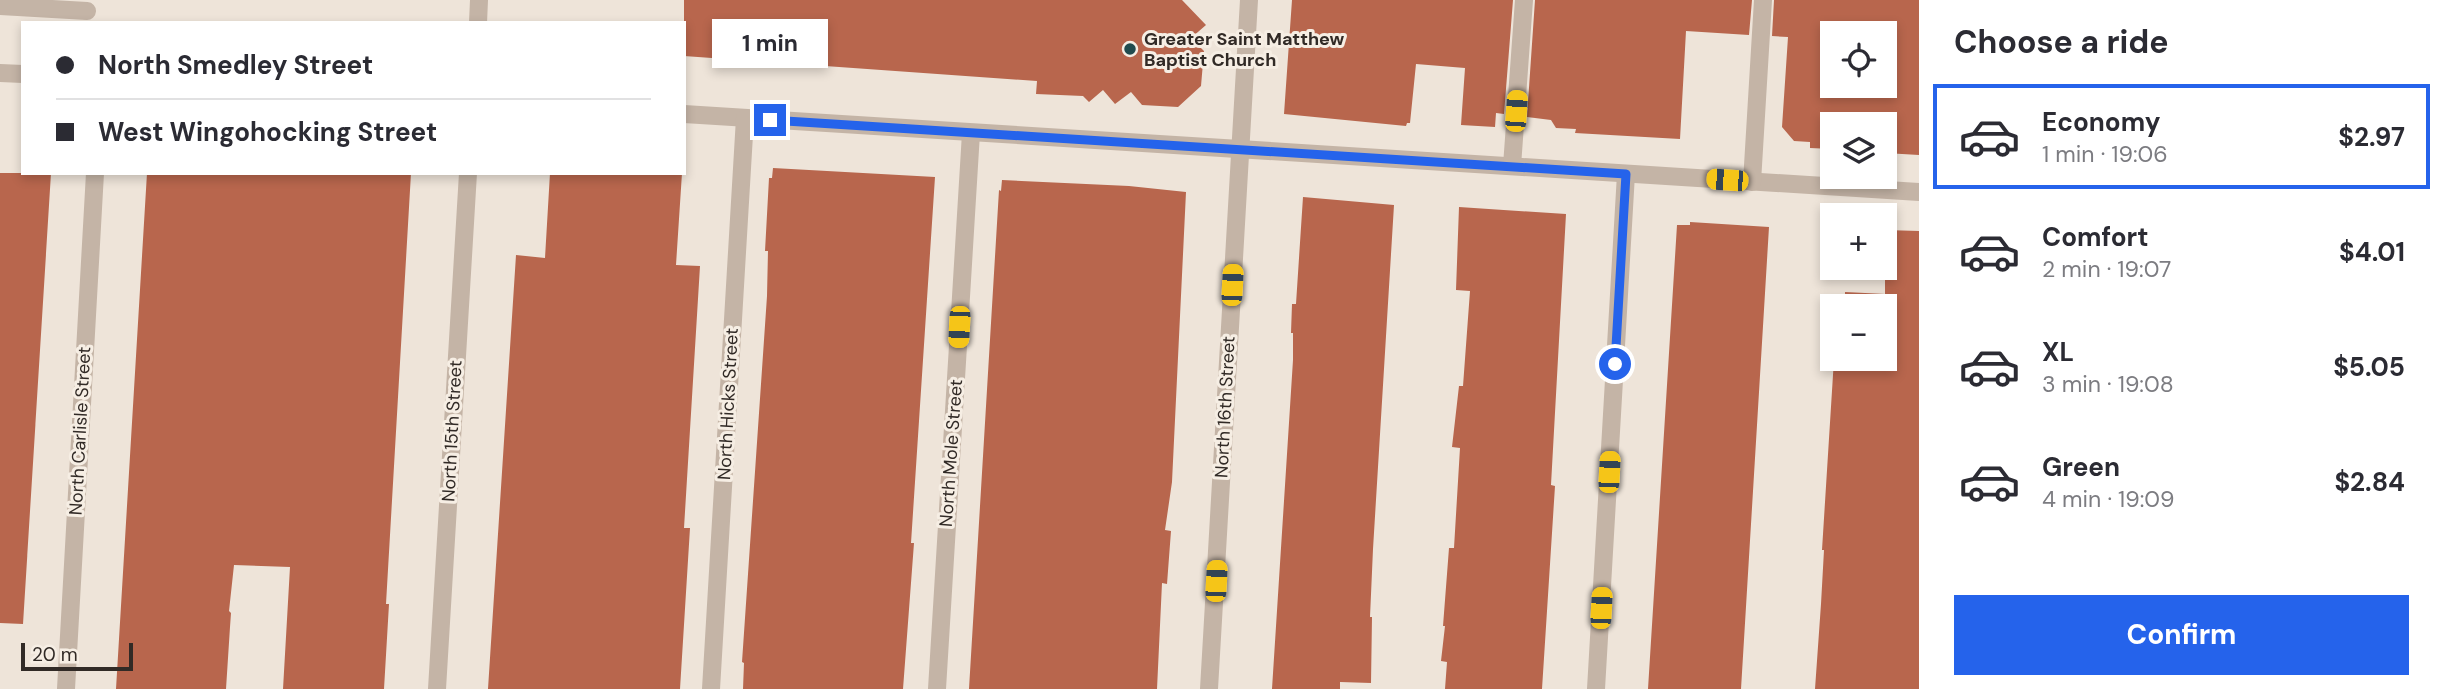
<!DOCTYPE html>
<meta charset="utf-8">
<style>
body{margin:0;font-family:"DM Sans",sans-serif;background:#f2f2f3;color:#2b2b33;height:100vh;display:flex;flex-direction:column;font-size:26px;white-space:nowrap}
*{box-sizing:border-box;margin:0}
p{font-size:23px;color:#7c7c81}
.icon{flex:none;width:38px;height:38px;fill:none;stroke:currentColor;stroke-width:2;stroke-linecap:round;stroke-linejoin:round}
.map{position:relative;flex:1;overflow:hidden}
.panel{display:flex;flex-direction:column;background:#fff;width:525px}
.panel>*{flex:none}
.banner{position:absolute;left:21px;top:21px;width:665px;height:154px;border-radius:0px;box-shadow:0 4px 10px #0003;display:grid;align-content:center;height:154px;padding:0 35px;background:#fff}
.controls{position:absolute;left:1820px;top:21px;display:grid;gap:14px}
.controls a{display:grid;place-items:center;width:77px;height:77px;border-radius:0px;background:#fff;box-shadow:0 4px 10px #0003;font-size:35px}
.scale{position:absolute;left:21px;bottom:18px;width:112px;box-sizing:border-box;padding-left:7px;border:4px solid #312a26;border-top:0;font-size:19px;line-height:24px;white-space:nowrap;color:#312a26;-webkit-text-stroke:5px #f6eee4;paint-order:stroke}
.end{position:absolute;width:32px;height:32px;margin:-16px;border:9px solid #2563eb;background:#fff;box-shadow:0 0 0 4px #fff}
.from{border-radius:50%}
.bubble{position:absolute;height:49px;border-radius:0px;background:#fff;box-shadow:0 4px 10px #0003;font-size:23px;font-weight:700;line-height:49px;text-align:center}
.car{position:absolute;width:21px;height:42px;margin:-21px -10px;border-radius:9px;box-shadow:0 0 5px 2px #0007;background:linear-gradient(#f5c518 24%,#345 0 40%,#f5c518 0 76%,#345 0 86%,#f5c518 0)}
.banner b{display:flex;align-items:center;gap:24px;height:66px;font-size:26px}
.banner b+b{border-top:2px solid #e1e1e2}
.banner i{width:18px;height:18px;background:#2b2b33}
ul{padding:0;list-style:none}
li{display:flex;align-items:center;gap:21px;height:105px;margin:0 14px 10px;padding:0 21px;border:4px solid transparent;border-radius:0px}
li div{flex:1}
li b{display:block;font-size:26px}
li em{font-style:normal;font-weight:700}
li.selected{border-color:#2563eb}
li>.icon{width:63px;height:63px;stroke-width:1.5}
h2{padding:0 35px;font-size:32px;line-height:84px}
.button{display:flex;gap:14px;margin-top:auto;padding:14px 35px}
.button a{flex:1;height:80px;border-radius:0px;background:#2563eb;color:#fff;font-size:28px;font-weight:700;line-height:80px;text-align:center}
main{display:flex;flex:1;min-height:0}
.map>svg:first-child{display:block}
.building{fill:#b8664d;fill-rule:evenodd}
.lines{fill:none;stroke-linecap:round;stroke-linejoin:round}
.lane{stroke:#c4b4a6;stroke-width:18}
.street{stroke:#c4b4a6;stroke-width:18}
.route{stroke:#2563eb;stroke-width:9}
.poi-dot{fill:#214b4e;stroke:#f6eee4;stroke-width:2.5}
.labels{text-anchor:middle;stroke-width:6;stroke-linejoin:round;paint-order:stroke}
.poi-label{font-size:18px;font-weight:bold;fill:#312a26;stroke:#f6eee4;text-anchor:start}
.street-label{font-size:18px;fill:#312a26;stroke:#f6eee4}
</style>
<main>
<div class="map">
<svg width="1919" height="689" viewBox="0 0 1919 689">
<rect width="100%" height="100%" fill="#eee4d9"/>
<!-- building -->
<g class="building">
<path d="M 684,0 L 1182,0 L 1206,25 L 1191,38 L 1204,51 L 1201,86 L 1178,107 L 1142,105 L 1131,92 L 1115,104 L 1103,90 L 1089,102 L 1083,96 L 1036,94 L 1037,81 L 684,56 Z"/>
<path d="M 1292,0 L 1513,0 L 1504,114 L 1496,113 L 1495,127 L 1461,125 L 1465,68 L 1416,64 L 1410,123 L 1407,123 L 1406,126 L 1284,114 Z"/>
<path d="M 1535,0 L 1752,0 L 1749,35 L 1686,31 L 1680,139 L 1575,133 L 1576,129 L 1556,128 L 1551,120 L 1527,117 Z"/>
<path d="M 1774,0 L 1919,0 L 1919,155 L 1885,153 L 1885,124 L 1832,124 L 1832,149 L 1810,148 L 1810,142 L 1794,141 L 1782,127 L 1788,37 L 1772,36 ZM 1832,33 L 1885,33 L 1885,86 L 1832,86 Z"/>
<path d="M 773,168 L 935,177 L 911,543 L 914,543 L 903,689 L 743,689 L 744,663 L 742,662 L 767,296 L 768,251 L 765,251 L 769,178 L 772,178 Z"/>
<path d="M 0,173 L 51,173 L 23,624 L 0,623 Z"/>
<path d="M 147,173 L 411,173 L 386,604 L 389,604 L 384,689 L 283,689 L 290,567 L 234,565 L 229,611 L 231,613 L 230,627 L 226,689 L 116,689 Z"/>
<path d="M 550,173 L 682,173 L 676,265 L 700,266 L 684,528 L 690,528 L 680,689 L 488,689 L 516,255 L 545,258 Z"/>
<path d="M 1002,180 L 1129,186 L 1186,192 L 1172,482 L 1165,530 L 1171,531 L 1167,584 L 1162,583 L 1157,689 L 969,689 L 999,190 L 1001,191 Z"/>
<path d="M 1303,197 L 1394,205 L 1373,549 L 1370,617 L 1372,617 L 1371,683 L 1340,682 L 1340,689 L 1272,689 L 1293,360 L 1293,333 L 1291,333 L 1292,304 L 1296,304 Z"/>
<path d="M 1459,207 L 1566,214 L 1551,485 L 1555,486 L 1542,689 L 1445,689 L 1447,662 L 1441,661 L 1445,626 L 1443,626 L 1449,548 L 1454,548 L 1460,448 L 1452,447 L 1459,386 L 1463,386 L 1470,291 L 1456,290 Z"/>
<path d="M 1690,222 L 1769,227 L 1741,689 L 1648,689 L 1677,225 L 1690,225 Z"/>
<path d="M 1885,230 L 1919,231 L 1919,689 L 1815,689 L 1821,604 L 1824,550 L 1822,550 L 1834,359 L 1885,359 L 1885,306 L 1838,306 L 1838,294 L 1845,294 L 1845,292 L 1885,294 Z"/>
</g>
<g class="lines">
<!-- lane -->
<path class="lane" d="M 0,6 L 87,11"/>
<!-- street -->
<g class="street">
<path d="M 478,23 L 479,0"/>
<path d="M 0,73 L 23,74"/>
<path d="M 684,114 L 1919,192"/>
<path d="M 1512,166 L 1524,0"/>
<path d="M 1752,182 L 1763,0"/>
<path d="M 66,689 L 95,173"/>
<path d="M 437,689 L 468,173"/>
<path d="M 711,689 L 745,118"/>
<path d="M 937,689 L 971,133"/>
<path d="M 1209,689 L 1249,0"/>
<path d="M 1596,689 L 1626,174"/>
</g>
</g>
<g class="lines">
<!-- route -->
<path class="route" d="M 770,120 L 1626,174 L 1615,364"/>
</g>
<!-- markers -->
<circle class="poi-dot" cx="1130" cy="49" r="7"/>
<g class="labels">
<!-- poi labels -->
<g class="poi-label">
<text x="1144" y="45">Greater Saint Matthew<tspan x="1144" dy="21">Baptist Church</tspan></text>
</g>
<!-- street labels -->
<g class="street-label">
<text transform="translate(728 404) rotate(-87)" y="6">North Hicks Street</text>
<text transform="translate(1225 407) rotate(-87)" y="6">North 16th Street</text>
<text transform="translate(80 431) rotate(-87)" y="6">North Carlisle Street</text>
<text transform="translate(452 431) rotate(-87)" y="6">North 15th Street</text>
<text transform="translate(951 453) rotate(-86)" y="6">North Mole Street</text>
</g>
</g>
</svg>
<div class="controls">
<a><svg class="icon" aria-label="locate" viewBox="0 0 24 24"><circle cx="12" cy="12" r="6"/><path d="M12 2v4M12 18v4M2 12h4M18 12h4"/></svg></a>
<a><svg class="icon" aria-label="layers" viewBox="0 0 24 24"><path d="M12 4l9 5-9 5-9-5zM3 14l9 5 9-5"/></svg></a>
<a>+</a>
<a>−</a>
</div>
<div class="scale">20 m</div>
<i class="end from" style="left:1615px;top:364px"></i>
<i class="end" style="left:770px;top:120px"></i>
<div class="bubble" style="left:712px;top:19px;width:116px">1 min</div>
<i class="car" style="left:1516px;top:111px;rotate:4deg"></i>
<i class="car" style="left:1727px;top:180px;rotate:274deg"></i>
<i class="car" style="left:1232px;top:285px;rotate:3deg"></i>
<i class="car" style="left:959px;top:327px;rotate:183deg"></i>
<i class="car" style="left:1609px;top:472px;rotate:3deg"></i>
<i class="car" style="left:1216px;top:581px;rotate:3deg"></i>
<i class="car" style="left:1601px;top:608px;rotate:3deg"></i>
<div class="banner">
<b><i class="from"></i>North Smedley Street</b>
<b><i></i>West Wingohocking Street</b>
</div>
</div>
<section class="panel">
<h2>Choose a ride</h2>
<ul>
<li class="selected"><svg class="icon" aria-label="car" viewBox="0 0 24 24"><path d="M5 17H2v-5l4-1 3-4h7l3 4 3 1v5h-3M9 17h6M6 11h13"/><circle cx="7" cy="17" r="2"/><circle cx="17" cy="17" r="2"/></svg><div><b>Economy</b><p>1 min · 19:06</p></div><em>$2.97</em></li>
<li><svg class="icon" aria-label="car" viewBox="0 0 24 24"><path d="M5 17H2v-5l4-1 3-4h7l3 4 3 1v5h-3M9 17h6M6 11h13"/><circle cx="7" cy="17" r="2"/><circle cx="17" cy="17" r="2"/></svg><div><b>Comfort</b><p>2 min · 19:07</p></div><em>$4.01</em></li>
<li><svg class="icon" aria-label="car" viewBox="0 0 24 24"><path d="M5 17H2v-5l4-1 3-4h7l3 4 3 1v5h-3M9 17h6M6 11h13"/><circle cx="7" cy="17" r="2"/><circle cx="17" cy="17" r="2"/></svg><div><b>XL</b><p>3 min · 19:08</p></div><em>$5.05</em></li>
<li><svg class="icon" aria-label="car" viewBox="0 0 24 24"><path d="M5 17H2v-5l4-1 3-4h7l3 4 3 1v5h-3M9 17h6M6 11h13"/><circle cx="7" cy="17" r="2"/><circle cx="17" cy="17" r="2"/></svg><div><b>Green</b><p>4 min · 19:09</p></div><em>$2.84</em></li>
</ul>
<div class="button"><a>Confirm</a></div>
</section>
</main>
